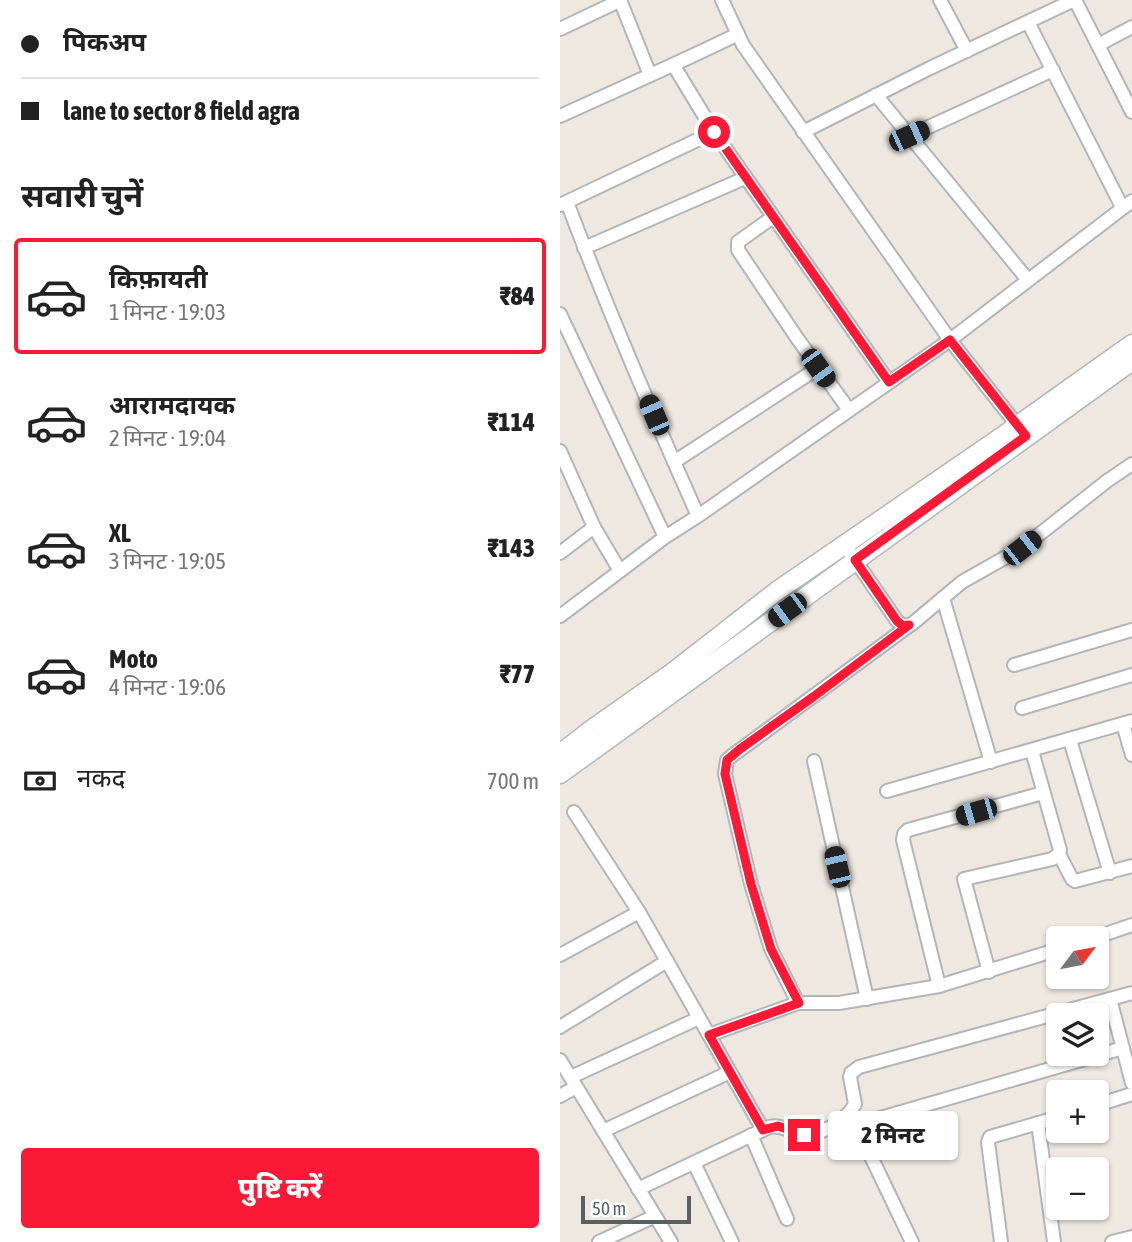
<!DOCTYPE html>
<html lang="hi">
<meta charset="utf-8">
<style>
body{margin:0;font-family:"Asap Condensed","Noto Sans Devanagari",sans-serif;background:#f2f2f2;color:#222;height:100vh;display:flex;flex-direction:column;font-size:26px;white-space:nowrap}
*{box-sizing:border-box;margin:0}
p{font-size:23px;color:#767676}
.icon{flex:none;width:38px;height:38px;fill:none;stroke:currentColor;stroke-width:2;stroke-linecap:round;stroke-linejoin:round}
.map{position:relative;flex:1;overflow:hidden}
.details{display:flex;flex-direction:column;background:#fff;width:560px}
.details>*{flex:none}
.banner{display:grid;align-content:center;height:154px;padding:0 21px;background:#fff}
.needle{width:46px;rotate:58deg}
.buttons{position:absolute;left:486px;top:926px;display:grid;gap:14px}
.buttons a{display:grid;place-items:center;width:63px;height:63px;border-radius:7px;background:#fff;box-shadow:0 2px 5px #0004;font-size:35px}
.scale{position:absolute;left:21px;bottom:18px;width:110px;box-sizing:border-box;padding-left:7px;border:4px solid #596063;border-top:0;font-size:19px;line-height:24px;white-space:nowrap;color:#596063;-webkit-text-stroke:5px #fff;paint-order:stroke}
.end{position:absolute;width:32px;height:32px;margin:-16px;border:9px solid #fa1a36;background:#fff;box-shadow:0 0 0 4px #fff}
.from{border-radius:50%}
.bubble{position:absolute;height:49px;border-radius:7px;background:#fff;box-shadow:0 2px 5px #0004;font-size:23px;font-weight:800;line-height:49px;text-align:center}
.car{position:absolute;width:21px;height:42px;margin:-21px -10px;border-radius:9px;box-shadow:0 0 5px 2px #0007;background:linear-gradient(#222 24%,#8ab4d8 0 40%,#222 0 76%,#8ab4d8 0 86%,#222 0)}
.banner b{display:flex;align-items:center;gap:24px;height:66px;font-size:26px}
.banner b+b{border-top:2px solid #e0e0e0}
.banner i{width:18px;height:18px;background:#222}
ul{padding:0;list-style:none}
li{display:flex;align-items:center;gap:21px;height:116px;margin:0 14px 10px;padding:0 7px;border:4px solid transparent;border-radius:7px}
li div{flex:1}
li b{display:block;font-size:26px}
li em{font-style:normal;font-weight:800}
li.current{border-color:#fa1a36}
li>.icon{width:63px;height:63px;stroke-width:1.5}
h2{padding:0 21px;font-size:32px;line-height:84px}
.pay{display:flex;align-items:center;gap:18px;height:77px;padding:0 21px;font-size:26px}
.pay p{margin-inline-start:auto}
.action{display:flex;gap:14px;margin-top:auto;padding:14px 21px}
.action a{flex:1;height:80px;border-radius:7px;background:#fa1a36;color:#fff;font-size:28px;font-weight:800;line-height:80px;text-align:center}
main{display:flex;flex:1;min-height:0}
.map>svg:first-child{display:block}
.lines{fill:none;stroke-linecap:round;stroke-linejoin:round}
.street-casing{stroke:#b2b6ba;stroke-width:16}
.secondary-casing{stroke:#b2b8bd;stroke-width:21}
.street{stroke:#fff;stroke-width:12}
.secondary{stroke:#fff;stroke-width:18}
.route{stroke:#fa1a36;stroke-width:9}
</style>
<main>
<section class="details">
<div class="banner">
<b><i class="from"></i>पिकअप</b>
<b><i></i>lane to sector 8 field agra</b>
</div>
<h2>सवारी चुनें</h2>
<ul>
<li class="current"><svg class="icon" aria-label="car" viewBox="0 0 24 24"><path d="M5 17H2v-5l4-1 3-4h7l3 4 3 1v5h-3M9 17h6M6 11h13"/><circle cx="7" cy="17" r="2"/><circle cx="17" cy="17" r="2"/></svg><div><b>किफ़ायती</b><p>1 मिनट · 19:03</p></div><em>₹84</em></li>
<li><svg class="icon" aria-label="car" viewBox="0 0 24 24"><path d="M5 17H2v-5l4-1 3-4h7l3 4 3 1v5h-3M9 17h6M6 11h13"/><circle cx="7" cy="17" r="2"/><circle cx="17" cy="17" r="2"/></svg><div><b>आरामदायक</b><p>2 मिनट · 19:04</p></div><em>₹114</em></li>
<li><svg class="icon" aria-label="car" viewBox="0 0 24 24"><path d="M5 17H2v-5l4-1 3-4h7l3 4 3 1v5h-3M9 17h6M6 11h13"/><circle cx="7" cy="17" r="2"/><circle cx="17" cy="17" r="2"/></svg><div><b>XL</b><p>3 मिनट · 19:05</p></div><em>₹143</em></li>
<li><svg class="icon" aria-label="car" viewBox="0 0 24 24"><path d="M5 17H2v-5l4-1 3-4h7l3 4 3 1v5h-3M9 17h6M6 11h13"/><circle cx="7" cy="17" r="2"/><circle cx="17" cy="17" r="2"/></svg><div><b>Moto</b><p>4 मिनट · 19:06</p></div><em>₹77</em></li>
</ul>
<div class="pay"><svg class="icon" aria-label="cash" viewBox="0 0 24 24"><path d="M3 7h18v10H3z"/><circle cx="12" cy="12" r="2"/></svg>नकद<p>700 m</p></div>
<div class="action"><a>पुष्टि करें</a></div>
</section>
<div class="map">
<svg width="572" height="1242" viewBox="0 0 572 1242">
<rect width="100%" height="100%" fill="#eee8e0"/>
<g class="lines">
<!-- street casing -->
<g class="street-casing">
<g id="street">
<path d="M 60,0 L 90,75"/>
<path d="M 162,0 L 183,45 L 390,340 L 461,430"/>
<path d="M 380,0 L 407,51"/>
<path d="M 515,0 L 572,112"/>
<path d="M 468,22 L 562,207"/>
<path d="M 0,29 L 61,0"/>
<path d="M 538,45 L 572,27"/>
<path d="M 114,66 L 154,132 L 329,382"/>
<path d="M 316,95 L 468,280"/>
<path d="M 0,116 C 59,89 119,63 178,34"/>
<path d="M 243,132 L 368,69 L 514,0"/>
<path d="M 349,136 L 493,70"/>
<path d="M 7,202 C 47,308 92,413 138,516"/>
<path d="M 0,205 L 154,132"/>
<path d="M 213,217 L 178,242 L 178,250 L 237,338 L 289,410"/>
<path d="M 24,248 L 185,178"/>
<path d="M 0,314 L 105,537"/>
<path d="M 0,451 L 34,527 L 60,571 L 0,616"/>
<path d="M 114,462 L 258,368"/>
<path d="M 284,544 L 337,621 L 343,626 L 352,624 L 402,582 L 462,548 L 547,481 L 572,464"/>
<path d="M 0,553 L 34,527"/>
<path d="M 60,571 L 105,537 L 138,516 L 390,340 L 572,201"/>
<path d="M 383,598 L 431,762"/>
<path d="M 454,665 L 572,630"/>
<path d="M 462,708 L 572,675"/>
<path d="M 563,724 L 572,755"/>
<path d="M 510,740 L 550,873"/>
<path d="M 254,761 L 307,999"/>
<path d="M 327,791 L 572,721"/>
<path d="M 14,812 L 79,912 L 203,1130"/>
<path d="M 499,854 L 512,879 L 515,881 L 572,866"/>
<path d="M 534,938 L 572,925"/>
<path d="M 0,955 L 79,912"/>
<path d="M 429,972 L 404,879 L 492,859 L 499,854 L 500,850 L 472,751"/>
<path d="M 379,986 L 343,840 L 344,834 L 348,830 L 483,793"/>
<path d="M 550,999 L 572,1083"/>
<path d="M 238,1003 L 211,949 L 191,884 L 165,774 L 167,760 L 173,755 L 350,625"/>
<path d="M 0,1027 L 107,961"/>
<path d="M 149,1035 L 238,1003 L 279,1003 L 379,986 L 499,949"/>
<path d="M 0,1060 L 111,1242"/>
<path d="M 11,1077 L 139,1018"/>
<path d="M 0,1096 L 16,1087"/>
<path d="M 537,1105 L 572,1094"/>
<path d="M 293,1119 L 352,1242"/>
<path d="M 478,1123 L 494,1242"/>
<path d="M 296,1125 L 563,1048"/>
<path d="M 43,1131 L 170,1072"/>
<path d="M 191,1135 L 227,1219"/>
<path d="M 134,1163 L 172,1242"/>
<path d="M 78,1189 L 209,1127 C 221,1124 230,1132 242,1134 C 260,1137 287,1120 295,1104 L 290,1077 L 291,1073 L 299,1067 L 572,993"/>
<path d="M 39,1242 L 95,1216"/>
<path d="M 441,1242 L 428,1142 L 430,1137 L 499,1117"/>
<path d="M 552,1242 L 572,1237"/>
</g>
</g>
<!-- secondary casing -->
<g class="secondary-casing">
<g id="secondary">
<path d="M 0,754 L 32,729 L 113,672 L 217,591 L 437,440 L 572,344"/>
<path d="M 0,774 L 572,361"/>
</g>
</g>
<!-- street -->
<use href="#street" class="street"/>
<!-- secondary -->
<use href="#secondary" class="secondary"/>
</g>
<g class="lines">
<!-- route -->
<path class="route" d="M 154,132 L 329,382 L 390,340 L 466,436 L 295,560 L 337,621 L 343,626 L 349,625 L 253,697 L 180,749 L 167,760 L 165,774 L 191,884 L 211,949 L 239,1003 L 149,1035 L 203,1130 L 218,1126 L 244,1135"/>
</g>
</svg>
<div class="buttons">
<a><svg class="needle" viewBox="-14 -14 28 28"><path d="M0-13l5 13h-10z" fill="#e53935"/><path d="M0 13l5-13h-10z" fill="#767676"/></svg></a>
<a><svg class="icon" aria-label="layers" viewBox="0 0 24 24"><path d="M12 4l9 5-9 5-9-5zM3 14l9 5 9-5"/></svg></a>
<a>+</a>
<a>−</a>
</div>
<div class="scale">50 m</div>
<i class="end from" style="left:154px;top:132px"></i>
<i class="end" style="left:244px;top:1135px"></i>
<div class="bubble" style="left:268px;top:1111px;width:130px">2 मिनट</div>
<i class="car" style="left:349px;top:136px;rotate:66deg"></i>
<i class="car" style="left:258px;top:368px;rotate:144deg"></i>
<i class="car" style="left:94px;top:415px;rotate:337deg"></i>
<i class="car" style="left:462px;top:548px;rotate:52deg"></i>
<i class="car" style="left:227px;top:610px;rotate:234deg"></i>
<i class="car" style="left:416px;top:812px;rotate:254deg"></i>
<i class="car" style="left:277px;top:867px;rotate:347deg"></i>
</div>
</main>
